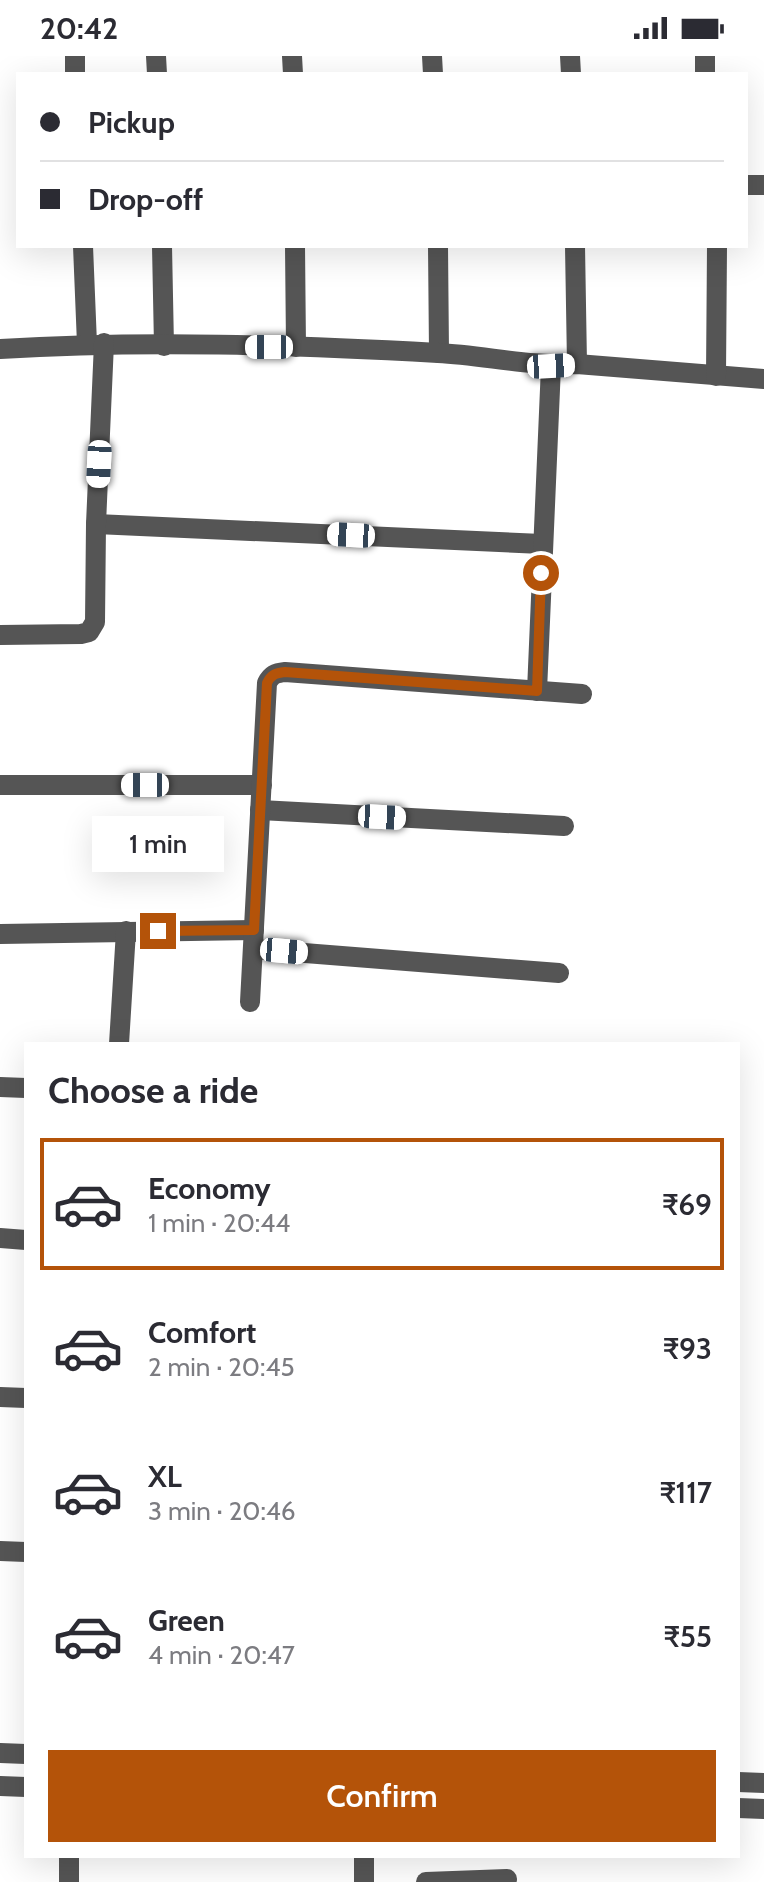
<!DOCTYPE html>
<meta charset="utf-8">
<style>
body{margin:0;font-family:Cabin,sans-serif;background:#f7f7f7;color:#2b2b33;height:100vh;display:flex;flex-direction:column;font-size:30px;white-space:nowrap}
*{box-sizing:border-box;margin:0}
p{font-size:26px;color:#7c7c81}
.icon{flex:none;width:44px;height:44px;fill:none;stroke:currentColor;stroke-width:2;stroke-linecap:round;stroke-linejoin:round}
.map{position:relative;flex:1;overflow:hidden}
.drawer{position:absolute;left:24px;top:986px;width:716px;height:816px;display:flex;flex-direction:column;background:#fff;border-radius:0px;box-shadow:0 8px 32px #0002}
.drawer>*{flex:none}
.hud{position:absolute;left:16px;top:16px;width:732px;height:176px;border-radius:0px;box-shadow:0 8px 32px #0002;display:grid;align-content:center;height:176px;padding:0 24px;background:#fff}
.end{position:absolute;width:36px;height:36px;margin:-18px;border:10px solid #b45309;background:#fff;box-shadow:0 0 0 4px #fff}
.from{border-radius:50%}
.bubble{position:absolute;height:56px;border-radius:0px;background:#fff;box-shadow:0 8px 32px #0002;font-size:26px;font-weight:600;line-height:56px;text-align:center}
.car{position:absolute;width:24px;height:48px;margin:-24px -12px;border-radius:10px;box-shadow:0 0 6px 2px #0007;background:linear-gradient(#fff 24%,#345 0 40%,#fff 0 76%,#345 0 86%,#fff 0)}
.hud b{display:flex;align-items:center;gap:28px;height:76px;font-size:30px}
.hud b+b{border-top:2px solid #e1e1e2}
.hud i{width:20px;height:20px;background:#2b2b33}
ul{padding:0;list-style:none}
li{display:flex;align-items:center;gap:24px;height:132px;margin:0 16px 12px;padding:0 8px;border:4px solid transparent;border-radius:0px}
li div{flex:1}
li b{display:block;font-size:30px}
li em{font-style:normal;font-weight:600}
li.on{border-color:#b45309}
li>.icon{width:72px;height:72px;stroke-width:1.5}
h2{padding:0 24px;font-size:36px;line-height:96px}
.primary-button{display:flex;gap:16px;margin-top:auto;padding:16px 24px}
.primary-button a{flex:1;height:92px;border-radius:0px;background:#b45309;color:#fff;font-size:32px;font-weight:600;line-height:92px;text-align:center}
.status{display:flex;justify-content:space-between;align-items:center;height:56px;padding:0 40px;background:#fff;direction:ltr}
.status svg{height:22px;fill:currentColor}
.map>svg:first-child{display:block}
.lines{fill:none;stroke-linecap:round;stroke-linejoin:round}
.minor{stroke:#555;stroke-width:20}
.route{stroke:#b45309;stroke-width:10}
</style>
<div class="status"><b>20:42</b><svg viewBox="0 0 49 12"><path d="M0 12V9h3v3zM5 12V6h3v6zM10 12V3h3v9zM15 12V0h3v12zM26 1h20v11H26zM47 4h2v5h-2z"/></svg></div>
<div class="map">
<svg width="764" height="1826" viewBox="0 0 764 1826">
<rect width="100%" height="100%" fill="#fff"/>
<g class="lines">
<!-- minor -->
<g class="minor">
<path d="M 75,0 L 75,18"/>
<path d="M 156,0 L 157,18"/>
<path d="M 292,0 L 293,18"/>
<path d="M 432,0 L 433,18"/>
<path d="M 570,0 L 571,18"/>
<path d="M 705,0 L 705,18"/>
<path d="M 746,129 L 764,129"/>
<path d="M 83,190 L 87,288"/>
<path d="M 162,190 L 164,290"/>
<path d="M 295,190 L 296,291"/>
<path d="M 438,190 L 439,297"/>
<path d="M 575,190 L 577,308"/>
<path d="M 0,293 C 145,284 292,289 438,297 C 484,299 530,311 577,308 L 764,323"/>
<path d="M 716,320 L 717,190"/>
<path d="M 96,468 L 542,488"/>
<path d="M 0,579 L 81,578 L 89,576 L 95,566 L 96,468 L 104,287"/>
<path d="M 537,635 L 551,310"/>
<path d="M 0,729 L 262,729"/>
<path d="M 260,754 L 564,770"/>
<path d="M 0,878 L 254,874"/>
<path d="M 253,893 L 559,917"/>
<path d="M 250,946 L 267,627 C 271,619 275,617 285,616 L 582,638"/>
<path d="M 119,988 L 126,875"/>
<path d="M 0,1031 L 26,1032"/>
<path d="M 0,1182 L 26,1184"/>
<path d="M 0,1341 L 26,1342"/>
<path d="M 0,1495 L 26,1496"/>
<path d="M 0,1697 L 26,1698"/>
<path d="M 738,1726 L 764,1727"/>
<path d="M 0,1730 L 26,1731"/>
<path d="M 738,1752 L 764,1753"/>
<path d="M 364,1800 L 364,1826"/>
<path d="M 69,1826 L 69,1800"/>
<path d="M 426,1826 L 507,1823"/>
</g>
</g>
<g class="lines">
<!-- route -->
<path class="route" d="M 158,875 L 254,874 L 267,627 C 271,619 275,617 285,616 L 537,635 L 541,517"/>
</g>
</svg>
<i class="end from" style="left:541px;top:517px"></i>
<i class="end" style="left:158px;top:875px"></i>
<div class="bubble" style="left:92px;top:760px;width:132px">1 min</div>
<i class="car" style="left:269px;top:291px;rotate:270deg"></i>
<i class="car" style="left:551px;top:310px;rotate:87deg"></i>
<i class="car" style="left:99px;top:408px;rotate:183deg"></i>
<i class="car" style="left:351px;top:479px;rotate:273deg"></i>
<i class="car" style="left:145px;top:729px;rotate:270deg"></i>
<i class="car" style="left:382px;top:761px;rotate:93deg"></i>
<i class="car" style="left:284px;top:895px;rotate:95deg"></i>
<div class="hud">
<b><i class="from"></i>Pickup</b>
<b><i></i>Drop-off</b>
</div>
<section class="drawer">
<h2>Choose a ride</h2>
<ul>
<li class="on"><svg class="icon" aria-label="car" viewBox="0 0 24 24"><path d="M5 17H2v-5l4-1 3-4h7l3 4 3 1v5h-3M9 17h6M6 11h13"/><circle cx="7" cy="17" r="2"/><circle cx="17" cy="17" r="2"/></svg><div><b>Economy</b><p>1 min · 20:44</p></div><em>₹69</em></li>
<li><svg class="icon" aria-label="car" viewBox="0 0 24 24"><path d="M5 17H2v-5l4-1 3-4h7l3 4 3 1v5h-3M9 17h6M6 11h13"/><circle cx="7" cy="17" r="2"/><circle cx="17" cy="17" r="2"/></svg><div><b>Comfort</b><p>2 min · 20:45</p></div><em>₹93</em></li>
<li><svg class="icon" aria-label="car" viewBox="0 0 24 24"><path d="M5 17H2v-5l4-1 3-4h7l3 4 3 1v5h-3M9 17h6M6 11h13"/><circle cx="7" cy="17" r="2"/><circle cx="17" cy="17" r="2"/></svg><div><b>XL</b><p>3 min · 20:46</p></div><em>₹117</em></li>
<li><svg class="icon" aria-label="car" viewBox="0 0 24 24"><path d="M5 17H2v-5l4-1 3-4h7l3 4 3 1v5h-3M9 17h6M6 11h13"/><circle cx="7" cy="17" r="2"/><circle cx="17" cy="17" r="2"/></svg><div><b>Green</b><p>4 min · 20:47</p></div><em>₹55</em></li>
</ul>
<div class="primary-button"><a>Confirm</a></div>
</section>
</div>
